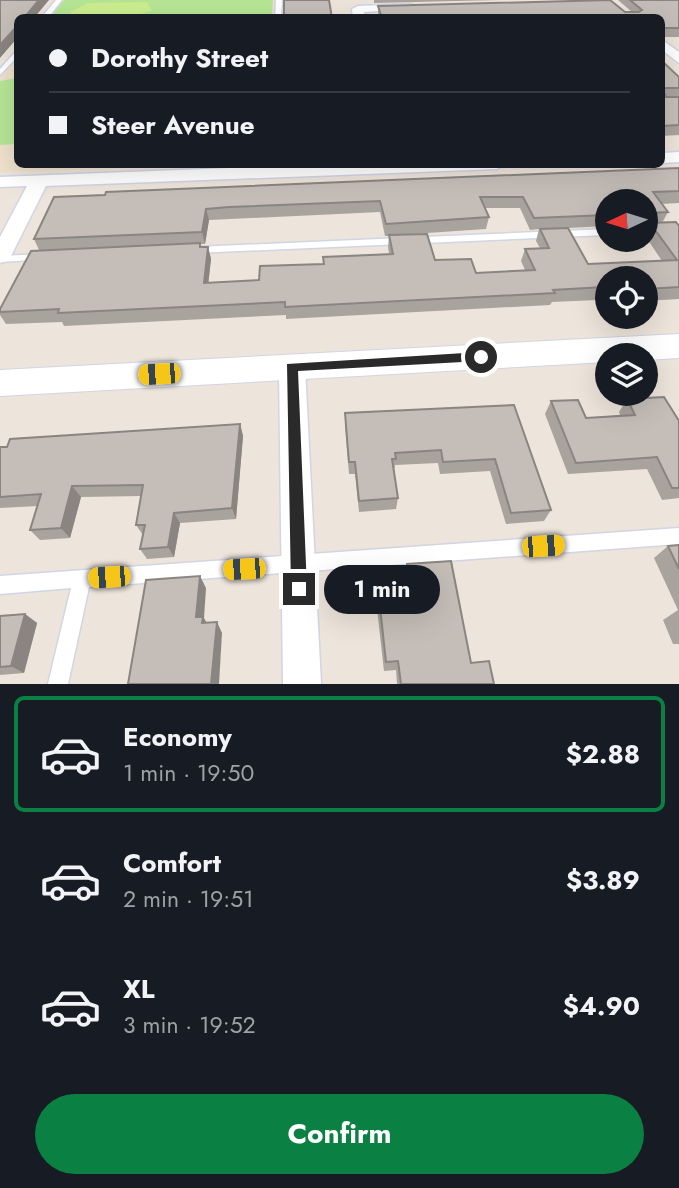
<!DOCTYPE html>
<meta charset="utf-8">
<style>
body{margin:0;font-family:Jost,sans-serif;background:#242831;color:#f1f3f6;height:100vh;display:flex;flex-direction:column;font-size:26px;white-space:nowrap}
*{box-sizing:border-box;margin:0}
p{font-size:23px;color:#9ea1a6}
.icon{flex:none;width:38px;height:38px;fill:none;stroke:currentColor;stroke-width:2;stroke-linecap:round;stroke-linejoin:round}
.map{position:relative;height:684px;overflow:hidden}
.drawer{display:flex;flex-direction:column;background:#171b24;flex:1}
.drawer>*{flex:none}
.top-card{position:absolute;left:14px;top:14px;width:651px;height:154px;border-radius:10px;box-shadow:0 7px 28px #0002;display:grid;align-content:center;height:154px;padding:0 35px;background:#171b24}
.needle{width:46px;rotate:266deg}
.controls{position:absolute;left:595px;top:189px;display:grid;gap:14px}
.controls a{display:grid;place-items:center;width:63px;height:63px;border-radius:50%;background:#171b24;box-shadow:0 7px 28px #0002;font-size:35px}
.end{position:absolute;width:32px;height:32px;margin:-16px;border:9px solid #2a2a2a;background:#fff;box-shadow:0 0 0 4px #fff}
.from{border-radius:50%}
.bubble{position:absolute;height:49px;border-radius:24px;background:#171b24;box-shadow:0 7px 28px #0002;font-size:23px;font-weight:700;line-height:49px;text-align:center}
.car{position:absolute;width:21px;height:42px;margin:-21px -10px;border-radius:9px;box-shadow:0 0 5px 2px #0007;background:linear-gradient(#f5c518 24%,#345 0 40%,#f5c518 0 76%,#345 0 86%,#f5c518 0)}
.top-card b{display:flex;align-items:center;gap:24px;height:66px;font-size:26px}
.top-card b+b{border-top:2px solid #363941}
.top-card i{width:18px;height:18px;background:#f1f3f6}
ul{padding:12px 0 0;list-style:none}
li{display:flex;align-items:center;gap:21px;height:116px;margin:0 14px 10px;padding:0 21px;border:4px solid transparent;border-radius:10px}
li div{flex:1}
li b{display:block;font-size:26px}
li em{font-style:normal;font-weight:700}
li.current{border-color:#0b8043}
li>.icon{width:63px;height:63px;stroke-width:1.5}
.primary-button{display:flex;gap:14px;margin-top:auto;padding:14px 35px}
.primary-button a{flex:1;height:80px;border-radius:42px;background:#0b8043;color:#fff;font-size:28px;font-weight:700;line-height:80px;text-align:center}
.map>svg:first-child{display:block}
.education{fill:#efe1ca}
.green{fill:#b6e695}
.pitch{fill:#ccee90}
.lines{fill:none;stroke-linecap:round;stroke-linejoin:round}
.service-casing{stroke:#d1d5e4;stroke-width:3}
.minor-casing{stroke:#d1d5e4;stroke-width:3}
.tertiary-casing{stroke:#d1d5e4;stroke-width:2}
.service{fill:#fff;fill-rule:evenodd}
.minor{fill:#fff;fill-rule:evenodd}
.tertiary{fill:#fff;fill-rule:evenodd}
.wall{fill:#a9a39e;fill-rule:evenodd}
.shaded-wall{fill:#8a8581}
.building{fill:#c5beb8;stroke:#8a8581;stroke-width:2}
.route{fill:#2a2a2a}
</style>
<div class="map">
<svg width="679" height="684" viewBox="0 0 679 684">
<rect width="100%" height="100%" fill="#ede4db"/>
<!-- education -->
<path class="education" d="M 17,58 L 18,164 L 222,165 L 0,172 L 0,80 Z"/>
<!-- green -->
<g class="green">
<path d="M 64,0 L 273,0 L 272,17 L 50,18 Z"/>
<path d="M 17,78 L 17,144 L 0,145 L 0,81 Z"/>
</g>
<!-- pitch -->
<path class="pitch" d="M 147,2 L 152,10 L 133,17 L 73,17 L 70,12 L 88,3 Z"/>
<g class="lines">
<!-- service casing -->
<g class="service-casing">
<g id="service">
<path d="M 56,0 L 62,0 L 48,18 L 41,18 Z"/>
<path d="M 276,0 L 282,0 L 281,18 L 275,18 Z"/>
<path d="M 18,49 L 18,56 L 0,75 L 0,69 Z"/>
<path d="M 607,229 L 607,235 L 195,253 L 190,250 L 195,247 Z"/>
<path d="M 44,254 L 49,257 L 48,259 L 0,262 L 0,256 Z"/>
<path d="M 679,528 L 679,544 L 89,587 L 68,684 L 48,684 L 71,588 L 0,594 L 0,576 Z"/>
</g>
</g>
<!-- minor casing -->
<g class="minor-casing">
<g id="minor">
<path d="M 411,4 L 417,7 L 415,9 L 364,12 L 365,18 L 353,18 L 352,9 L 358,6 Z"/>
<path d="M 662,40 L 679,52 L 679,63 L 662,50 Z"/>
<path d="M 679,152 L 679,162 L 662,163 L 662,153 Z"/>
<path d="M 337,164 L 505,164 L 497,169 L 46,186 L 11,256 L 7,261 L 0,263 L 0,237 L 27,186 L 0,187 L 0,177 Z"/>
<path d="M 292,357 L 301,360 L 305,367 L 321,684 L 283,684 L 279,367 L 283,360 Z"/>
</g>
</g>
<!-- tertiary casing -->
<g class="tertiary-casing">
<path id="tertiary" d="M 679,334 L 679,358 L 646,360 L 646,355 L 607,355 L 607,362 L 0,396 L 0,370 Z"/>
</g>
<!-- service -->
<use href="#service" class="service"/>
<!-- minor -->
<use href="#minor" class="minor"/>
<!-- tertiary -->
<use href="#tertiary" class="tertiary"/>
</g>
<!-- wall -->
<g class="wall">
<path d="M 374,0 L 500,0 L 374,3 Z"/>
<path d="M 618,0 L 679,0 L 679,37 L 662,37 L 662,18 L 379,18 L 378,14 L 378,6 L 632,12 Z"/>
<path d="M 662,61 L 679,77 L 679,135 L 662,136 Z"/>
<path d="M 679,168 L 679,203 L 661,204 L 668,212 L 662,223 L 679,226 L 679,299 L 646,301 L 646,278 L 607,278 L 607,303 L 600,303 L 598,300 L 552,302 L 550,305 L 286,319 L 286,315 L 64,326 L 62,322 L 6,324 L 0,315 L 0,309 L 39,250 L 34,239 L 54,197 ZM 607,201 L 646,201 L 646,231 L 649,225 L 646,232 L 646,237 L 662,261 L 588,264 L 568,228 L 607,226 ZM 485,208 L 520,208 L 530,230 L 539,229 L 536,241 L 540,248 L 525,249 L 521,261 L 525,270 L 476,273 L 435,260 L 412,234 L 486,229 L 489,217 ZM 380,212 L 385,236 L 389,236 L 388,247 L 389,254 L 323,264 L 259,280 L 208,283 L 211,259 L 208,247 L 201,247 L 201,244 L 205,244 L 209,220 Z"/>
<path d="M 627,399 L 679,421 L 679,498 L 662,500 L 647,469 L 568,474 L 545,414 L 551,401 L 586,418 L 620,415 L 619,412 Z"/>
<path d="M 514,405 L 551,510 L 544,521 L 506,524 L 490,471 L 440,474 L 438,463 L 395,465 L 394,471 L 398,498 L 396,509 L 359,512 L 355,474 L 349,474 L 345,426 L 345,413 Z"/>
<path d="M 240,424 L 243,436 L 236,519 L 180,523 L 174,557 L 147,559 L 140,549 L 143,535 L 136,525 L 141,496 L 81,497 L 70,538 L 40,540 L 30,530 L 38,506 L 0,508 L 0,447 Z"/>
<path d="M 679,545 L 679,644 L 673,644 L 663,620 L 678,610 L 654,558 L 668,546 Z"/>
<path d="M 407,564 L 471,663 L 494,684 L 397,684 L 396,670 L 384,671 L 377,609 L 379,598 L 407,596 L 404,576 Z"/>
<path d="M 25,614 L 37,623 L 24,673 L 0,675 L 0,616 Z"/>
</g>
<!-- shaded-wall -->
<g class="shaded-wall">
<path d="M 39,0 L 49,0 L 34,18 L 24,18 Z"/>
<path d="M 18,25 L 18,37 L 0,58 L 0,45 Z"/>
<path d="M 206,209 L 209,220 L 205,244 L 202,232 Z"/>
<path d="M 208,247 L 211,259 L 207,295 L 204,283 Z"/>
<path d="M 240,424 L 243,436 L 236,519 L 232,508 Z"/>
<path d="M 72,486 L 81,497 L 70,538 L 61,528 Z"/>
<path d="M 174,513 L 180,523 L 174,557 L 168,547 Z"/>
<path d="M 200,576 L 206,588 L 204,618 L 209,627 L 209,634 L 196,617 Z"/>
<path d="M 25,614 L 37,623 L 24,673 L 11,666 Z"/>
<path d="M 217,622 L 222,633 L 219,684 L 211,684 Z"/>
</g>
<!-- building -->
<g class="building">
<path d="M 0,0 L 39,0 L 24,18 L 18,18 L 18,25 L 0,45 Z"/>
<path d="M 284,0 L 329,0 L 332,18 L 284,18 Z"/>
<path d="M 610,0 L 625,12 L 639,12 L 642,10 L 630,0 L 679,0 L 679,28 L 662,28 L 662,18 L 382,18 L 378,6 Z"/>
<path d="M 662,61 L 679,77 L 679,88 L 666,88 L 663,90 L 666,97 L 679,97 L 679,125 L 662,126 Z"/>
<path d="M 679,168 L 679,191 L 653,192 L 668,212 L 650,213 L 650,223 L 646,217 L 646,201 L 607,201 L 607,215 L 534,218 L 523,197 L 480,197 L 489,217 L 386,224 L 380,201 L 229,207 L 206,209 L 202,232 L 34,239 L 54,197 L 105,195 L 106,192 Z"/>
<path d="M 676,222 L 679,226 L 679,287 L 646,289 L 646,278 L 607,278 L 607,291 L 606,291 L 604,287 L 553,290 L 555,293 L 285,307 L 285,302 L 58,313 L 59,309 L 0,312 L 0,309 L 31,251 L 200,243 L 200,247 L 208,247 L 204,283 L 259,280 L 260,266 L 324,264 L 323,257 L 393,254 L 389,235 L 427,234 L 435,260 L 471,259 L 476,273 L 535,270 L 525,249 L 549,248 L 540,229 L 568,228 L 588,264 L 677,260 L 650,223 Z"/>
<path d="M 664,397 L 679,421 L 679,488 L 672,488 L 657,457 L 576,463 L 551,401 L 578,400 L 586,418 L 635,415 L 627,399 Z"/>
<path d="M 514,405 L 551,510 L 511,513 L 495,459 L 443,462 L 441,450 L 395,453 L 396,459 L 392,459 L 398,498 L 359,501 L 355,462 L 349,462 L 345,413 Z"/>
<path d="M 240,424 L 232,508 L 174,513 L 168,547 L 140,549 L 145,525 L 136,525 L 143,485 L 72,486 L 61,528 L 30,530 L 41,494 L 0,497 L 0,447 L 7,447 L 10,439 Z"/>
<path d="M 679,545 L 679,569 L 668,546 Z"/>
<path d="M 451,561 L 471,663 L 489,661 L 494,684 L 401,684 L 398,661 L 386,662 L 379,598 L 411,596 L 407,564 Z"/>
<path d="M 200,576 L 196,617 L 203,617 L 202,623 L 217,622 L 211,684 L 128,684 L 146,580 Z"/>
<path d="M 25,614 L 11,666 L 0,667 L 0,616 Z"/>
</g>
<!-- route -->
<path class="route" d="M 481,352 L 487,357 L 481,361 L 298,371 L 307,589 L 305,594 L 299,597 L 294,594 L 291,589 L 287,364 Z"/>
</svg>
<div class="controls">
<a><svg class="needle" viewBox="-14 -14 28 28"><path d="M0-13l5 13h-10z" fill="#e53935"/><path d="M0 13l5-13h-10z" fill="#9ea1a6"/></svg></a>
<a><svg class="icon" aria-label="locate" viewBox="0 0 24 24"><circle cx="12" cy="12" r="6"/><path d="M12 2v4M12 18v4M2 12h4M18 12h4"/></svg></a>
<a><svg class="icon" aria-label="layers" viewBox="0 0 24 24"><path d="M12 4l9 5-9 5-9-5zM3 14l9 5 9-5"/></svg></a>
</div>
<i class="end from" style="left:481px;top:357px"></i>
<i class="end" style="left:299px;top:589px"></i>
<div class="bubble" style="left:324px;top:565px;width:116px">1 min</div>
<i class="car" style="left:159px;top:374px;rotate:267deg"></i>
<i class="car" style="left:543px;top:546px;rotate:86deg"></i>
<i class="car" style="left:244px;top:569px;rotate:267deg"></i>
<i class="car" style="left:109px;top:577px;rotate:266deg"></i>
<div class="top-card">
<b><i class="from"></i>Dorothy Street</b>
<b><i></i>Steer Avenue</b>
</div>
</div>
<section class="drawer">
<ul>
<li class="current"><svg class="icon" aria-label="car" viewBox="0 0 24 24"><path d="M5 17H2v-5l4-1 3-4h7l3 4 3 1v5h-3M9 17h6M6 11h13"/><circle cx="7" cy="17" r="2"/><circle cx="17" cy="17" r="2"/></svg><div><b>Economy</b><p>1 min · 19:50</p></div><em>$2.88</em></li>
<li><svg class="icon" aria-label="car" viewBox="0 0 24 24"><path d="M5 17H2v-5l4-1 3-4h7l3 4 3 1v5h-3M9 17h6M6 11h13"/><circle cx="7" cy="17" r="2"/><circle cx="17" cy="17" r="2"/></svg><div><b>Comfort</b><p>2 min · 19:51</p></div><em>$3.89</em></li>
<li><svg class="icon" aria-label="car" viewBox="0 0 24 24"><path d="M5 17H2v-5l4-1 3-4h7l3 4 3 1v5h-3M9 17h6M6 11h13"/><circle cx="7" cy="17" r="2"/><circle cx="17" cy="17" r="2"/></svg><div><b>XL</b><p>3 min · 19:52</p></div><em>$4.90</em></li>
</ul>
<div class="primary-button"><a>Confirm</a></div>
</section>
